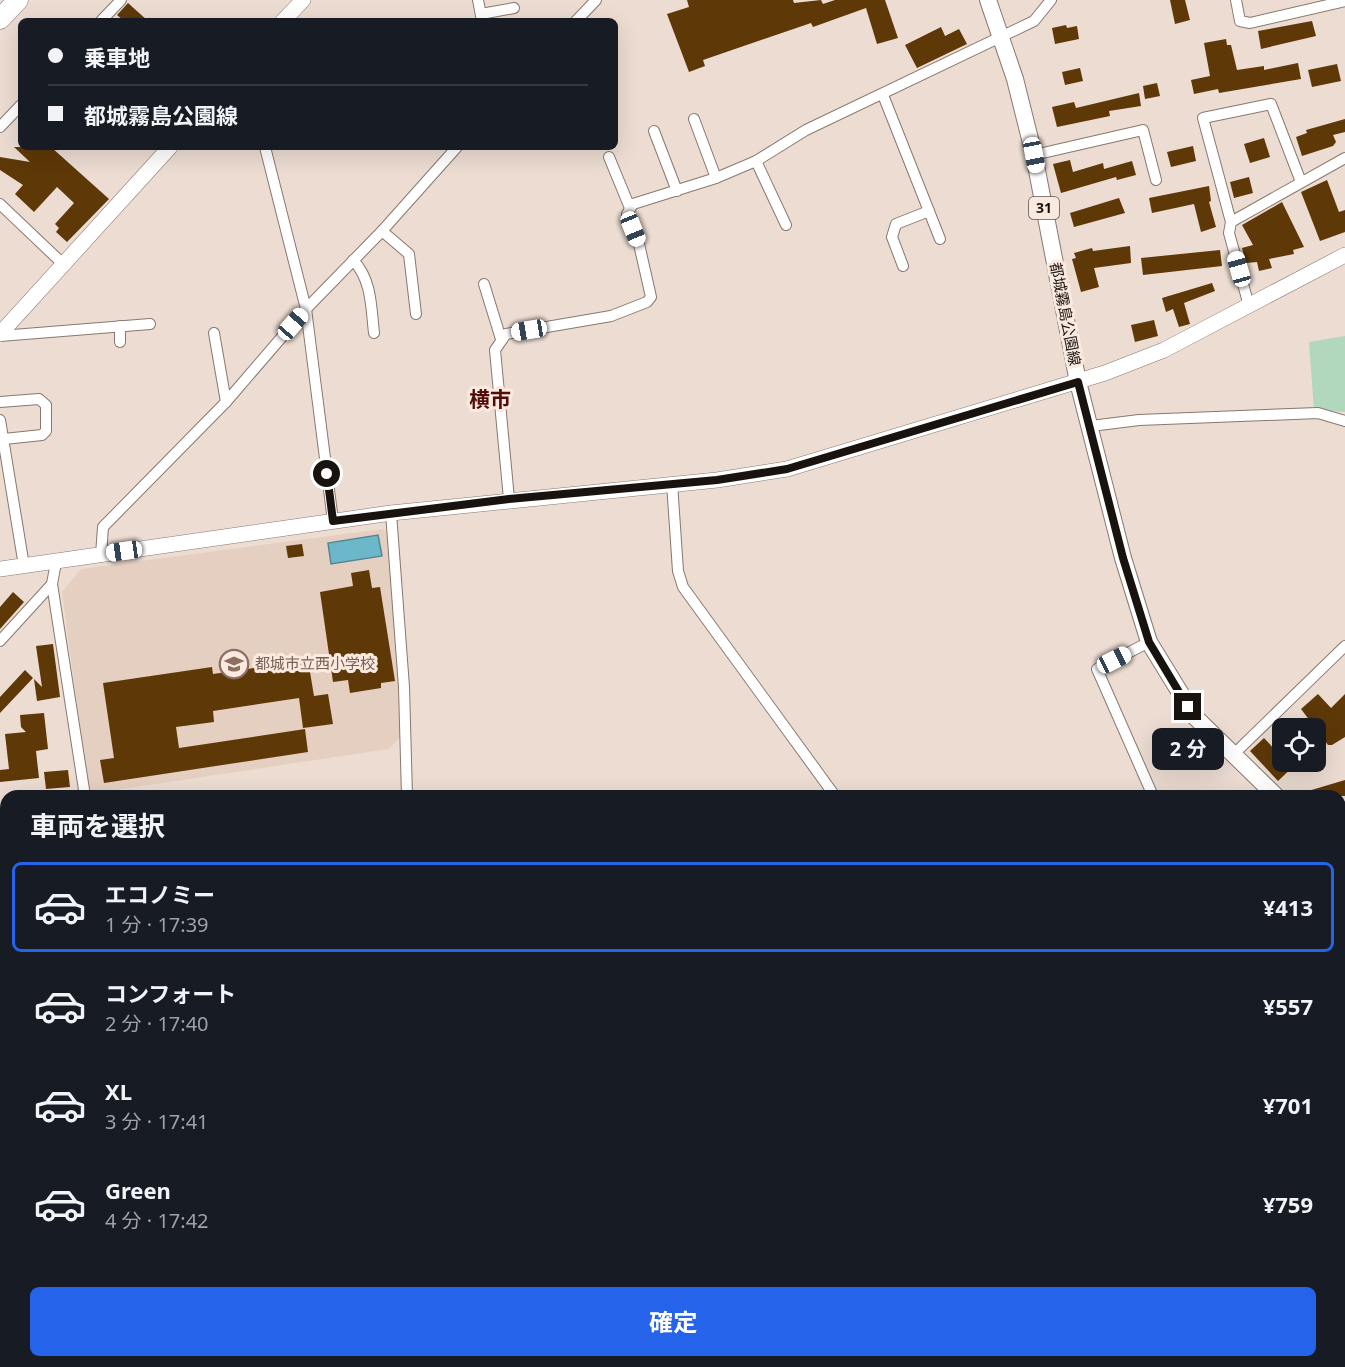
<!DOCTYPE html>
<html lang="ja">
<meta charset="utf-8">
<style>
body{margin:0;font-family:"Noto Sans","Noto Sans JP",sans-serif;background:#20242c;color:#f1f3f6;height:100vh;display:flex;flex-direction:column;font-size:22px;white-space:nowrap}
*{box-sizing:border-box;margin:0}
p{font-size:20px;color:#9ea1a6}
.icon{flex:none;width:33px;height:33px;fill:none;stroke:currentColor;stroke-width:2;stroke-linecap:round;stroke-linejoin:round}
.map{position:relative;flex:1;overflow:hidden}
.sheet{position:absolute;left:0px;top:790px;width:1346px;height:578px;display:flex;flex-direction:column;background:#171b24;border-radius:18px 18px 0 0;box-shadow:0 6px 24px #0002}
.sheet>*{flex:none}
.banner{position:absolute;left:18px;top:18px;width:600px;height:132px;border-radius:9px;box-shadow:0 6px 24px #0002;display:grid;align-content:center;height:132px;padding:0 30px;background:#171b24}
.tools{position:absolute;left:1272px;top:718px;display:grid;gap:12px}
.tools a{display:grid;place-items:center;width:54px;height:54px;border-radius:9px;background:#171b24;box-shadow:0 6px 24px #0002;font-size:30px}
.end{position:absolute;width:27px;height:27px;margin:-14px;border:8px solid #191310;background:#fff;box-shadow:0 0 0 3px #fff}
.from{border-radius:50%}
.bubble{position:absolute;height:42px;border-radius:9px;background:#171b24;box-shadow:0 6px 24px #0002;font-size:20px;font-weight:700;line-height:42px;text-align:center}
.car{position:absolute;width:18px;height:36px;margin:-18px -9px;border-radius:8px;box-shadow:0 0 4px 2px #0007;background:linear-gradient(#fff 24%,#345 0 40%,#fff 0 76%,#345 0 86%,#fff 0)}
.banner b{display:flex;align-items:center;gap:21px;height:57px;font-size:22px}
.banner b+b{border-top:2px solid #363941}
.banner i{width:15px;height:15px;background:#f1f3f6}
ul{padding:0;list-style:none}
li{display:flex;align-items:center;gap:18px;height:90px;margin:0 12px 9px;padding:0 18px;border:3px solid transparent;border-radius:9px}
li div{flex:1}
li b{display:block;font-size:22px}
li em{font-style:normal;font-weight:700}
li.active{border-color:#2563eb}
li>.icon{width:54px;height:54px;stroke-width:1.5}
h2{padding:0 30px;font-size:27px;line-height:72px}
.primary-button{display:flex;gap:12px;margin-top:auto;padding:12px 30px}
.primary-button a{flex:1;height:69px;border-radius:9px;background:#2563eb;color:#fff;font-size:24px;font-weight:700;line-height:69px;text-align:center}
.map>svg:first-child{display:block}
.built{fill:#e5cfc0}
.green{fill:#b1d7bd}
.water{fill:#6cb8ca;stroke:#538692;stroke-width:1.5}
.building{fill:#5e3807}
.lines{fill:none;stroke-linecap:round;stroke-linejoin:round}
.street-casing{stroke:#87796f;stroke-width:12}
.secondary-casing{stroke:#87796f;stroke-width:16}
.primary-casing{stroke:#87796f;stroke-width:18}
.highway-casing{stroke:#87796f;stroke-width:21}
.path{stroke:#938780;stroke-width:2;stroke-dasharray:4.5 4.5;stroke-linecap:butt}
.street{stroke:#fff;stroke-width:10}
.secondary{stroke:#fff;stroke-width:15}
.primary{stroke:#fff;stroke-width:16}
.highway{stroke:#fff;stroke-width:20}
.route{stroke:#191310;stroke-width:8}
.labels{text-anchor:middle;stroke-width:6;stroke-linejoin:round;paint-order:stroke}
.shield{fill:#f9e9df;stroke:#5c534e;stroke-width:1.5}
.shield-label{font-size:14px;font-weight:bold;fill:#191310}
.street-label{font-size:15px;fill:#191310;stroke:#f9e9df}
.education-label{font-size:15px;fill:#785e54;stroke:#f9e9df;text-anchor:start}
.district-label{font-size:21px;font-weight:bold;fill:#510c0b;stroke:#f9e9df}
</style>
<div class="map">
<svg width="1345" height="1367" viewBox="0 0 1345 1367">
<rect width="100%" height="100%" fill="#ecdcd2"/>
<!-- built -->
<path class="built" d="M 383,529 L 389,535 L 391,560 L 401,736 L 389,749 L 95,793 L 88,787 L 62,592 L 81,569 Z"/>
<!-- green -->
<path class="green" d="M 1345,336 L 1345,412 L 1314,410 L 1309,342 Z"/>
<!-- water -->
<path class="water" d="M 378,535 L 382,556 L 331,564 L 328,543 Z"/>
<!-- building -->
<g class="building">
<path d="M 687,0 L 793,0 L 794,3 L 821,0 L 823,4 L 835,0 L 885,0 L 898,38 L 877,44 L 866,8 L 813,27 L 811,23 L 703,60 L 705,66 L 689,72 L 667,14 L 689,7 Z"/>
<path d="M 1170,0 L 1185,0 L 1190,20 L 1175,24 Z"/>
<path d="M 128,3 L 148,21 L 124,21 L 117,15 Z"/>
<path d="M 1312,21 L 1316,36 L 1261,49 L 1258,31 Z"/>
<path d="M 1066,25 L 1067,28 L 1077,26 L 1079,39 L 1055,44 L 1052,28 Z"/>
<path d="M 941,27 L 945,36 L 959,29 L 967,44 L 917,68 L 905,45 Z"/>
<path d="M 1226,39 L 1227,45 L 1231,45 L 1237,70 L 1264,66 L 1264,70 L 1298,63 L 1301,79 L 1219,93 L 1218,89 L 1194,94 L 1191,80 L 1210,76 L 1204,43 Z"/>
<path d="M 1337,64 L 1341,81 L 1312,87 L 1308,70 Z"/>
<path d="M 1080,68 L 1083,81 L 1065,85 L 1062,72 Z"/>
<path d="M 1157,83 L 1160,96 L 1145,99 L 1143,86 Z"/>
<path d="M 1139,93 L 1141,106 L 1109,111 L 1110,116 L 1057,127 L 1052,107 L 1074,102 L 1076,108 Z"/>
<path d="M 1345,119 L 1345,132 L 1333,135 L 1336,142 L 1333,146 L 1302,156 L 1296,137 L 1307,133 L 1306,130 Z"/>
<path d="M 1264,138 L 1270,157 L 1250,163 L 1244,144 Z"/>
<path d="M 1193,146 L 1196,161 L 1171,167 L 1167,152 Z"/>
<path d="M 14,147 L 51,147 L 109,199 L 67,242 L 56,232 L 59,228 L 55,224 L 74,203 L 57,187 L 34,212 L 15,194 L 23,185 L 0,170 L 0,157 L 30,162 Z"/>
<path d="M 1070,160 L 1073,172 L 1103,163 L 1104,169 L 1132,161 L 1136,175 L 1117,180 L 1116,177 L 1061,193 L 1053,164 Z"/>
<path d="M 1249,177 L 1253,193 L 1234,198 L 1230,182 Z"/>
<path d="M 1327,180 L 1339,212 L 1345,210 L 1345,232 L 1320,241 L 1301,192 Z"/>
<path d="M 1209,186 L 1211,201 L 1209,202 L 1216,227 L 1201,232 L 1194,204 L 1152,213 L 1149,198 Z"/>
<path d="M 1119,198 L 1125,213 L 1074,227 L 1070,213 Z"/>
<path d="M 1282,202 L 1304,247 L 1293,250 L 1294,254 L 1269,259 L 1272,268 L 1259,271 L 1257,262 L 1246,263 L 1242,248 L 1253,245 L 1242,225 Z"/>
<path d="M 1130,246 L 1131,263 L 1094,268 L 1099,287 L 1081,292 L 1072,259 L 1076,258 L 1074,253 L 1092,248 L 1093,251 Z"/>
<path d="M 1220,250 L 1222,266 L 1143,275 L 1141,258 Z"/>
<path d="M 1212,283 L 1215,291 L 1184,303 L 1190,324 L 1179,327 L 1173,309 L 1166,312 L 1162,298 Z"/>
<path d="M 1154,320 L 1158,336 L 1135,342 L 1131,325 Z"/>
<path d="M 302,544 L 304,556 L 288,558 L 286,546 Z"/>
<path d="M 369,570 L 372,588 L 380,587 L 395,681 L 381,683 L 381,688 L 350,693 L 348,680 L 333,682 L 320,592 L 353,586 L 351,573 Z"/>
<path d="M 13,592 L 24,602 L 0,629 L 0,607 Z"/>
<path d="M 53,644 L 60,697 L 37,701 L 34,679 L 42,687 L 36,646 Z"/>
<path d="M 308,660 L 314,696 L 328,694 L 333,724 L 303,728 L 299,698 L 213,711 L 214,722 L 176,727 L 179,748 L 305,729 L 308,752 L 104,783 L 100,760 L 114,758 L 103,683 L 212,667 L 213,674 Z"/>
<path d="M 25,670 L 33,678 L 0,713 L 0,697 Z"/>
<path d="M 1318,694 L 1331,708 L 1345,694 L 1345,737 L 1332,745 L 1328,745 L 1301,709 Z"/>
<path d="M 44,713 L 48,749 L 36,751 L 39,778 L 0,782 L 0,770 L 9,769 L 5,734 L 26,732 L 21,727 L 20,715 Z"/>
<path d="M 1264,738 L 1277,752 L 1282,747 L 1282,762 L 1298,762 L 1278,781 L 1250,751 Z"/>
<path d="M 68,770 L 70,787 L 46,789 L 44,772 Z"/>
<path d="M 1345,780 L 1345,796 L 1298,796 L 1298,794 Z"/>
</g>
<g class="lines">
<!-- street casing -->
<g class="street-casing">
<g id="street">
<path d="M 478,0 L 482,21"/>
<path d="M 1236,0 L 1240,21 L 1250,23 L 1345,1"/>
<path d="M 481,14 L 514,8"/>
<path d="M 101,21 L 121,0"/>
<path d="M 576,21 L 596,0"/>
<path d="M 883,95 L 940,239"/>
<path d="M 694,119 L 716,178"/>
<path d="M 0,127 L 21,105"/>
<path d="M 654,131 L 677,191"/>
<path d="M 265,147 L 306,309 L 333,521"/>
<path d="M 1034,155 L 1143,130 L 1156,180"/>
<path d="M 609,157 L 630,208"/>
<path d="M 756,161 L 786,225"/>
<path d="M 0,204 L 63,264"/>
<path d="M 1231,222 L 1203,118 L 1271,104 L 1301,182"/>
<path d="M 382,231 L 409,254 L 416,314"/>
<path d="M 353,260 C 372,280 371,307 374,333"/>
<path d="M 903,266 L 892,237 L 896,224 L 929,211"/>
<path d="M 484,284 L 501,339"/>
<path d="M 1249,306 L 1229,233 L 1231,222 L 1345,158"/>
<path d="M 120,326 L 120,342"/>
<path d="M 214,333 L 226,402"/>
<path d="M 0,336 L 150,324"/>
<path d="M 0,402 L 39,399 L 46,405 L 46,431 L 42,435 L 4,439"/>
<path d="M 0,420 L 24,566"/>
<path d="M 1091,426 L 1139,420 L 1318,413 L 1345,421"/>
<path d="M 672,483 L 678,571 L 683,587 L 835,796"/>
<path d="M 509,499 L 495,350 L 506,334 L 611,316 L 647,302 L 651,297 L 639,244 L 627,214 L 633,204 L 716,178 L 756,161 L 806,130 L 1034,21 L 1051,0"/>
<path d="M 391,513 L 404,687 L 407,796"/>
<path d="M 101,555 L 103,527 L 226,402 L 306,309 L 382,231 L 457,147"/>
<path d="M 52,584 L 85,796 L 81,796"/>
<path d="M 0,641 L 52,584 L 56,562"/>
<path d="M 1149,642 L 1097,669 L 1153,796"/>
<path d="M 1234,754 L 1345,646"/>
<path d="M 0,856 L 6,855"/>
<path d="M 1340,887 L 1345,882"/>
<path d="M 0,903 L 6,902"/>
<path d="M 0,1076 L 6,1084"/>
<path d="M 1340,1083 L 1345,1082"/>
<path d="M 1340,1263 L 1345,1263"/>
<path d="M 210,1362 L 215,1367"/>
<path d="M 564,1362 L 567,1367"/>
<path d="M 137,1367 L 146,1362"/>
<path d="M 344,1367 L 347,1362"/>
<path d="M 439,1367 L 440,1362"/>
<path d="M 1029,1367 L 1035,1362"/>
</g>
</g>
<!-- secondary casing -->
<g class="secondary-casing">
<g id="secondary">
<path d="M 283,21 L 303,0"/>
<path d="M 0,334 L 170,147"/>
<path d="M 0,569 L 391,513 L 717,480 L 787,469 L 1105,373 L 1164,350 L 1345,255"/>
<path d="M 0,1181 L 6,1185"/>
<path d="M 283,1362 L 291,1367"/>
</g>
</g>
<!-- primary casing -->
<g class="primary-casing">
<g id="primary">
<path d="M 988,0 L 1015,79 L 1034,155 L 1078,382 L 1123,558 L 1149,642 L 1195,717 L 1276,796"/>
<path d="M 1340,1209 L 1345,1245"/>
</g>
</g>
<!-- highway casing -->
<g class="highway-casing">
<path id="highway" d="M 0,19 L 18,0"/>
</g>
<!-- path -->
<path class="path" d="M 1340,816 L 1345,815"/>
<!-- street -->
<use href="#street" class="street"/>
<!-- secondary -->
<use href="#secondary" class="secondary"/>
<!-- primary -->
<use href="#primary" class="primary"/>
<!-- highway -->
<use href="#highway" class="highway"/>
</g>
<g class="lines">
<!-- route -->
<path class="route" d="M 327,474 L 333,521 L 509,499 L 717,480 L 787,469 L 1078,382 L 1123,558 L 1149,642 L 1188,707"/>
</g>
<!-- icons -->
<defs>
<g id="school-ring" transform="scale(1.5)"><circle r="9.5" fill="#f9e9df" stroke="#8d6e63" stroke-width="1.5"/><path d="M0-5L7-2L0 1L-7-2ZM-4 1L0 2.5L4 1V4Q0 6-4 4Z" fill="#8d6e63"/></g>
</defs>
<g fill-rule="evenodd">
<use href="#school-ring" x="234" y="664"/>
</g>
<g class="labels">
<!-- shield labels -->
<rect class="shield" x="1029" y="197" width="30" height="22" rx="4.5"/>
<g class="shield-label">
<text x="1044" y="213">31</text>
</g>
<!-- street labels -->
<g class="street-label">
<text transform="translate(1065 314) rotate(79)" y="5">都城霧島公園線</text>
</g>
<!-- education labels -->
<g class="education-label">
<text x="255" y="669">都城市立西小学校</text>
</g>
<!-- district labels -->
<g class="district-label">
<text x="490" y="407">横市</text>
</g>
</g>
</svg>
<div class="tools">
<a><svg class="icon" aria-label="locate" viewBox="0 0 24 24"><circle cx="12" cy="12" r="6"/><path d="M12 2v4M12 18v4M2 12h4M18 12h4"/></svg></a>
</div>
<i class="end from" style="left:327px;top:474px"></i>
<i class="end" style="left:1188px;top:707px"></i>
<div class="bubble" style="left:1152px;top:728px;width:72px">2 分</div>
<i class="car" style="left:1034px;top:155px;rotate:169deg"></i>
<i class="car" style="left:633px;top:229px;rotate:158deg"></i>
<i class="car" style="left:1239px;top:269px;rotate:344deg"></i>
<i class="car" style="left:293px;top:324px;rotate:41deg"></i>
<i class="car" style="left:529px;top:330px;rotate:260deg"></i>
<i class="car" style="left:124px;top:551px;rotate:262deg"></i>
<i class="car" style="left:1114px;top:660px;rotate:63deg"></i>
<div class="banner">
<b><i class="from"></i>乗車地</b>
<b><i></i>都城霧島公園線</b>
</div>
<section class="sheet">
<h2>車両を選択</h2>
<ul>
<li class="active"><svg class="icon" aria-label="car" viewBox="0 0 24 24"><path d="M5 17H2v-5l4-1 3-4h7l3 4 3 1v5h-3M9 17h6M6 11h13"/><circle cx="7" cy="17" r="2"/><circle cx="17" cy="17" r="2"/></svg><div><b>エコノミー</b><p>1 分 · 17:39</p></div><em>¥413</em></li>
<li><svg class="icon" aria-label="car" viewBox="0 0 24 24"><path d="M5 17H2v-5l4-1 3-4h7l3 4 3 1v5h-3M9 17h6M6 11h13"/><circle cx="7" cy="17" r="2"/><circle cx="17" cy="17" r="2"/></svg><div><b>コンフォート</b><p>2 分 · 17:40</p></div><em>¥557</em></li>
<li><svg class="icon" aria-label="car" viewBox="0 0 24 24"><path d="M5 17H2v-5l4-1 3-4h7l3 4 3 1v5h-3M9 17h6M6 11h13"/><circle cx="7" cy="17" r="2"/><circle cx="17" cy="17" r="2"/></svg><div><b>XL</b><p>3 分 · 17:41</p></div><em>¥701</em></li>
<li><svg class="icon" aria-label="car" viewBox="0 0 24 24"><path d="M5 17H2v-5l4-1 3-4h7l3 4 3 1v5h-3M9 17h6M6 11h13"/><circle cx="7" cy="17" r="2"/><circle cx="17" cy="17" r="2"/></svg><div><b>Green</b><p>4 分 · 17:42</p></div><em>¥759</em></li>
</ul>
<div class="primary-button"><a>確定</a></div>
</section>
</div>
